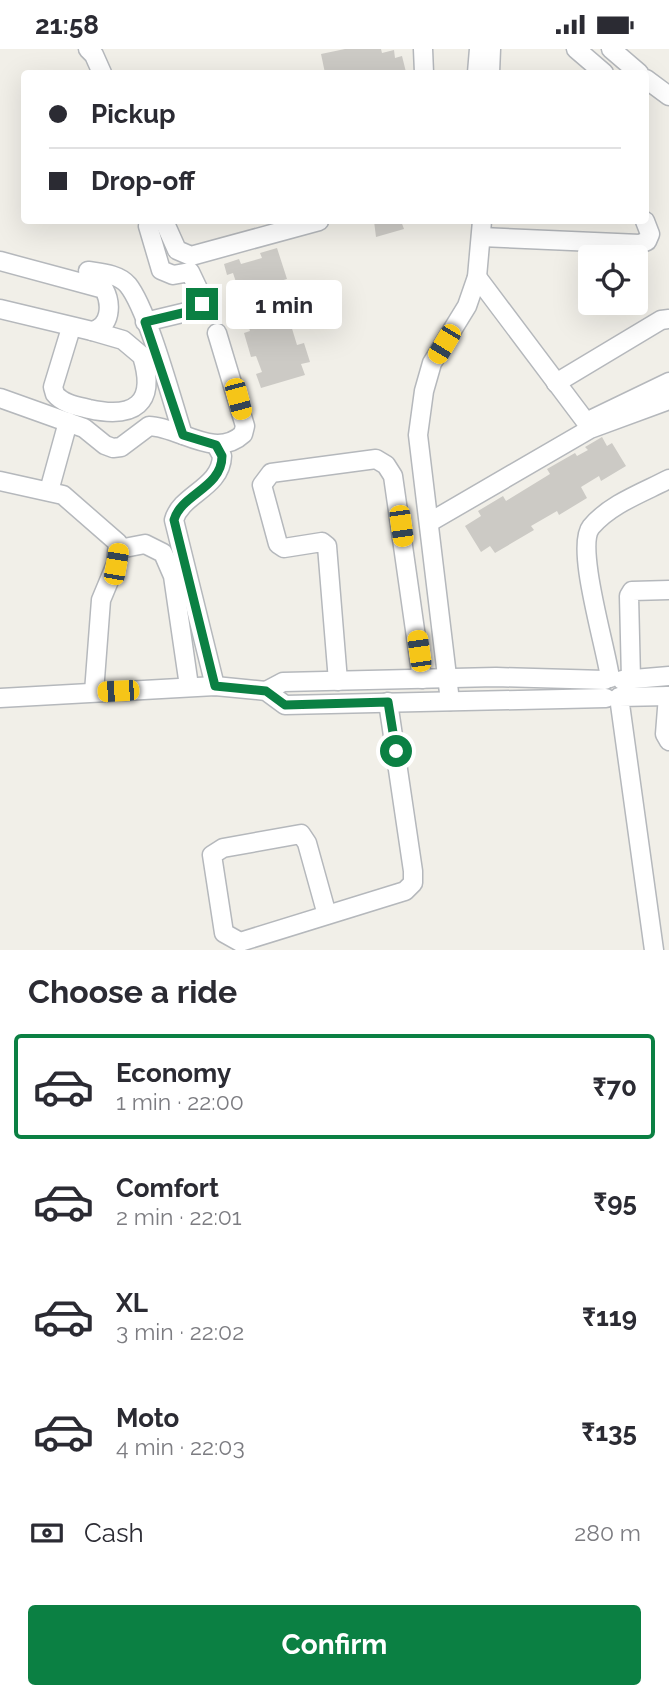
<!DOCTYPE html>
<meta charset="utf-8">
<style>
body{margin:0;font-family:Raleway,sans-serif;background:#f7f7f7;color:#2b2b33;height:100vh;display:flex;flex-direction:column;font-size:26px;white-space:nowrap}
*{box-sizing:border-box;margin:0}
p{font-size:23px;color:#7c7c81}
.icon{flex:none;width:38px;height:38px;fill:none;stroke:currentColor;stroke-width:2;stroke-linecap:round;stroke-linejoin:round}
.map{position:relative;height:901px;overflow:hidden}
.details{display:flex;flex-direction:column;background:#fff;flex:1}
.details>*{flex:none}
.guide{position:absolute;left:21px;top:21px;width:628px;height:154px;border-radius:7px;box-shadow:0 7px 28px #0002;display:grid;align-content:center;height:154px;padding:0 28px;background:#fff}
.controls{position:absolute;left:578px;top:196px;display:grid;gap:14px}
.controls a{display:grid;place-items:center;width:70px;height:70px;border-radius:7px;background:#fff;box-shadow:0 7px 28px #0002;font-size:35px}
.end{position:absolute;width:32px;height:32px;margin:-16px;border:9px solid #0b8043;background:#fff;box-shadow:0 0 0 4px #fff}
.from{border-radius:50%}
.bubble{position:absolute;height:49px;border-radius:7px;background:#fff;box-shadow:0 7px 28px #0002;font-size:23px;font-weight:700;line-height:49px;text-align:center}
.car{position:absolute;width:21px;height:42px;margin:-21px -10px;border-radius:9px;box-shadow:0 0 5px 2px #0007;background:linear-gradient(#f5c518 24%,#345 0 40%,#f5c518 0 76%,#345 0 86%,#f5c518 0)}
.guide b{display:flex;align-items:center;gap:24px;height:66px;font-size:26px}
.guide b+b{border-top:2px solid #e1e1e2}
.guide i{width:18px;height:18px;background:#2b2b33}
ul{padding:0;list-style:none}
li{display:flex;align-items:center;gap:21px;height:105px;margin:0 14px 10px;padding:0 14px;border:4px solid transparent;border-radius:7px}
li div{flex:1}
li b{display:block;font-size:26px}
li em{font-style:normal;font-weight:700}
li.selected{border-color:#0b8043}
li>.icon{width:63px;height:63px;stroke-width:1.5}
h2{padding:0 28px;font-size:32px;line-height:84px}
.pay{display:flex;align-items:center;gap:18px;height:77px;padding:0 28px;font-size:26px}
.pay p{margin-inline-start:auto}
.button{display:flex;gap:14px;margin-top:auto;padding:14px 28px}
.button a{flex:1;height:80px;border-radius:7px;background:#0b8043;color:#fff;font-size:28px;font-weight:700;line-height:80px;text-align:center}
.status{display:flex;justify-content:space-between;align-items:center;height:49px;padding:0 35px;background:#fff;direction:ltr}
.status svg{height:19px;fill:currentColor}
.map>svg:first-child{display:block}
.building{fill:#cccac5}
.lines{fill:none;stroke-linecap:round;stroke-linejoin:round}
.minor-casing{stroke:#b5b8bc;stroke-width:21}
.minor{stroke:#fff;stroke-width:18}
.route{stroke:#0b8043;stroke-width:9}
</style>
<div class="status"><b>21:58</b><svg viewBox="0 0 49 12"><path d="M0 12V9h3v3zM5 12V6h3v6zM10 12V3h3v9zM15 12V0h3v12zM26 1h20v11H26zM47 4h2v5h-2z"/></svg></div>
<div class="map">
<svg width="669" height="901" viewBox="0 0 669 901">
<rect width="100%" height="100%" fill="#f1efe8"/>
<!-- building -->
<g class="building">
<path d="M 345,0 L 381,0 L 382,4 L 394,1 L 395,9 L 402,7 L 406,23 L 325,24 L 321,5 Z"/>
<path d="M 374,172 L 401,172 L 404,180 L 376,188 Z"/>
<path d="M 277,199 L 287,230 L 280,232 L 297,271 L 290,273 L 297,296 L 304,294 L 310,313 L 301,315 L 305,326 L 261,339 L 256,325 L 262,323 L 256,307 L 251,308 L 244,284 L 250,282 L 245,267 L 239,269 L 231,242 L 238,239 L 233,224 L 227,226 L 224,215 L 239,210 L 241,215 L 262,209 L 260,204 Z"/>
<path d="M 602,388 L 607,397 L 612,394 L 626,417 L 601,432 L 599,427 L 581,438 L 587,449 L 559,466 L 557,462 L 531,477 L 534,481 L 495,504 L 490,497 L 481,503 L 465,477 L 481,467 L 478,462 L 503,447 L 506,452 L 550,425 L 547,420 L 575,404 L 577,407 L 588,401 L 585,398 Z"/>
</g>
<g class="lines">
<!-- minor casing -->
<g class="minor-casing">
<g id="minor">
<path d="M 88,0 L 94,6 L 102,24"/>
<path d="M 423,0 L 424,24"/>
<path d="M 576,0 L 604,24"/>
<path d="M 611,0 L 639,24"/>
<path d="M 477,24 L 479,0"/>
<path d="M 490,24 L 491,0"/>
<path d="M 646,30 L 669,47"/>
<path d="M 164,172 L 177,201 L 191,207 L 319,172"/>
<path d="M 481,188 L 640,195 L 647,192 L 650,185 L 645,172"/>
<path d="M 0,212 L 104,240 C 112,255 111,278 92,282 L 0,260"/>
<path d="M 88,222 C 101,224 119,225 128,236 C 148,261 172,352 183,386"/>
<path d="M 477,228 L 586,373 L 669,333"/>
<path d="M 145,273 L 195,261 L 202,255 L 201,246 L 190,223 L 173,226 L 161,221 L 148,177"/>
<path d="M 71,279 L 53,338 L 55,345 C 63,355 77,357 89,360 C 134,370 157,355 142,307 L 123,291 L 92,282"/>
<path d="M 556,334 L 661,271 L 669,270"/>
<path d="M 0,349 L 84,379 L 105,396 L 113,399 L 121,398 L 149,377 C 180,378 215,411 243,385 L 245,377 L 217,284"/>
<path d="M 0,432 L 63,446 L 118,494 L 116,515 L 101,551 L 94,643"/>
<path d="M 49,442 L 68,373"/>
<path d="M 430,473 L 590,380 L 669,351"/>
<path d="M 119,500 L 145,495 L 163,504 L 173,527 L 189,637"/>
<path d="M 610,629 C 606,598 575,498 591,478 C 610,455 644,443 669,430"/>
<path d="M 631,630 L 629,547 L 632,542 L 669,541"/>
<path d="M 622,631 L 669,627"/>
<path d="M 338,632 L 327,497 L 322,493 L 284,499 L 278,495 L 262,436 L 271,424 L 376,410 L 386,416 L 393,427 L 422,630"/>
<path d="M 215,637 L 174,471 C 181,445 221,439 222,407 L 216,396"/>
<path d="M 266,642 L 283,633 L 496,628 L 605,631"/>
<path d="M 668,647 L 665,685 L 669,692"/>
<path d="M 0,649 L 215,637 L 266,642 L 285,656 L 606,649"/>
<path d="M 450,652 L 418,386 L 424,342 L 432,314 L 467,257 L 477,228 L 482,172"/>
<path d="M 327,866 L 307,794 L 301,785 L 223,799 L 212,806 L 224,884 L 240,893 L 405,842 L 413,834 L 413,822 L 388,653"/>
<path d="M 654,901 L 619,648 L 669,647"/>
</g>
</g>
<!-- minor -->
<use href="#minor" class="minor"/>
</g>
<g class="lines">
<!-- route -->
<path class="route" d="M 202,255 L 195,261 L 145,273 L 183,386 L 216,396 L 222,407 C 222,439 181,445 174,471 L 215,637 L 266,642 L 285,656 L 388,653 L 396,702"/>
</g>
</svg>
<div class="controls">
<a><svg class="icon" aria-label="locate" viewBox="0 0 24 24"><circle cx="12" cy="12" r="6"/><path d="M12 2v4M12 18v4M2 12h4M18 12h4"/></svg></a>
</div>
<i class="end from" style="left:396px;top:702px"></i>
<i class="end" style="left:202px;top:255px"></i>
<div class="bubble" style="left:226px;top:231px;width:116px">1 min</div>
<i class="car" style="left:444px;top:295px;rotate:211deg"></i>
<i class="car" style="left:238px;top:350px;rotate:165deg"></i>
<i class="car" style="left:401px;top:477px;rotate:172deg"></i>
<i class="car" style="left:116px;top:515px;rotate:10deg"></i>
<i class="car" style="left:419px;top:602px;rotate:352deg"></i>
<i class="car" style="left:118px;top:642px;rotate:267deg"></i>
<div class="guide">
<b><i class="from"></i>Pickup</b>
<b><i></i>Drop-off</b>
</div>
</div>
<section class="details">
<h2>Choose a ride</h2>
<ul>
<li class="selected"><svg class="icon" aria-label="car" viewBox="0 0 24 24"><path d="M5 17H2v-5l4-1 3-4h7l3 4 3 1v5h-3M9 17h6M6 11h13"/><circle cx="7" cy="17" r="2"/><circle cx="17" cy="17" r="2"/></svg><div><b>Economy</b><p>1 min · 22:00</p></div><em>₹70</em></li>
<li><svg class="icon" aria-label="car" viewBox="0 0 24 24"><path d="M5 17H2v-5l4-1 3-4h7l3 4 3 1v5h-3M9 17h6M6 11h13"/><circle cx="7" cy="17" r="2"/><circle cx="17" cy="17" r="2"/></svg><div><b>Comfort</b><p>2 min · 22:01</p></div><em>₹95</em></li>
<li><svg class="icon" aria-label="car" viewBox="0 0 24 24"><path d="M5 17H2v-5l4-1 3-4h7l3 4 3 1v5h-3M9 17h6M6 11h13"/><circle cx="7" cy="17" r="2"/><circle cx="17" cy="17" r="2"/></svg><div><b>XL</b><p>3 min · 22:02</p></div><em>₹119</em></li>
<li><svg class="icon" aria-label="car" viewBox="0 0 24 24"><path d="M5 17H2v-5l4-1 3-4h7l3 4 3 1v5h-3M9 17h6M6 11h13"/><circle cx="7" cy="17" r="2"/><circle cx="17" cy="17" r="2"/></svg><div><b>Moto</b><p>4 min · 22:03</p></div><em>₹135</em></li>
</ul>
<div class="pay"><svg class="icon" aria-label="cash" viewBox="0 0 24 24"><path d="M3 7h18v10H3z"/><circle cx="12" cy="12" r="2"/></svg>Cash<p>280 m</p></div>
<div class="button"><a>Confirm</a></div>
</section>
